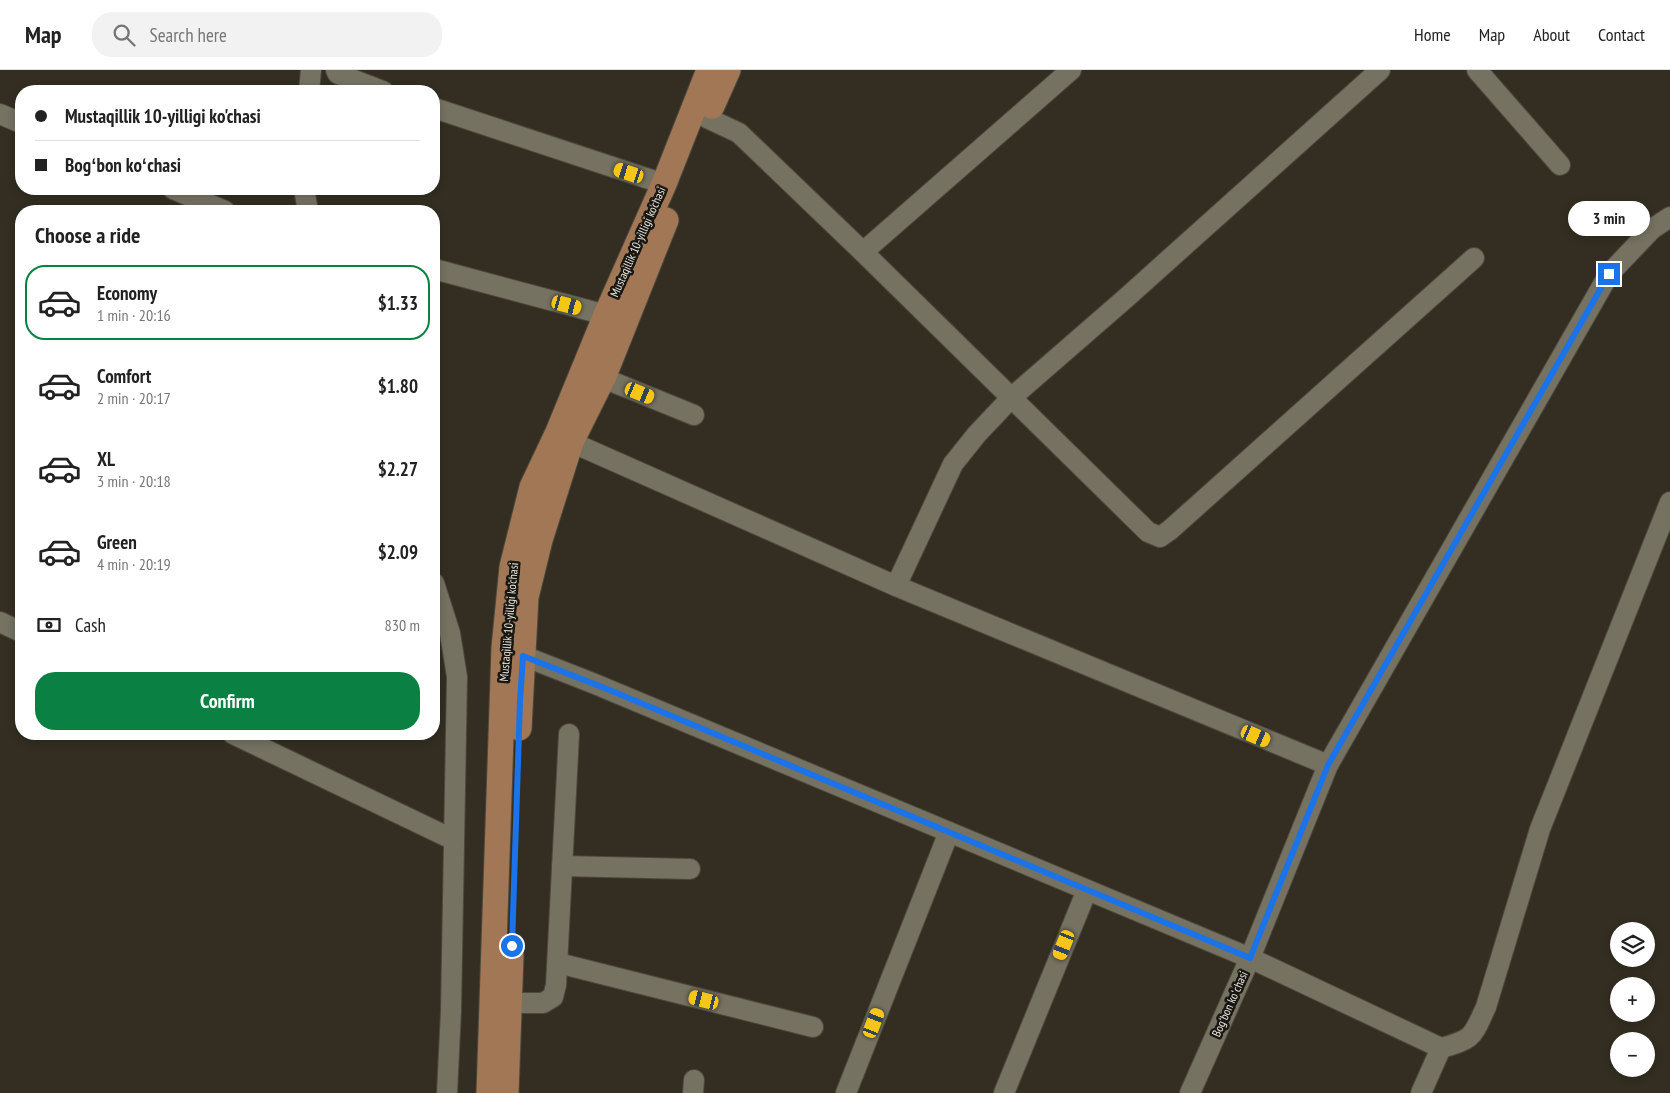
<!DOCTYPE html>
<meta charset="utf-8">
<style>
body{margin:0;font-family:"PT Sans Narrow",sans-serif;background:#f2f2f2;color:#222;height:100vh;display:flex;flex-direction:column;font-size:19px;white-space:nowrap}
*{box-sizing:border-box;margin:0}
p{font-size:16px;color:#767676}
.icon{flex:none;width:28px;height:28px;fill:none;stroke:currentColor;stroke-width:2;stroke-linecap:round;stroke-linejoin:round}
.map{position:relative;flex:1;overflow:hidden}
.panel{position:absolute;left:15px;top:135px;width:425px;height:535px;display:flex;flex-direction:column;background:#fff;border-radius:20px;box-shadow:0 2px 8px #0003}
.panel>*{flex:none}
.top-card{position:absolute;left:15px;top:15px;width:425px;height:110px;border-radius:20px;box-shadow:0 2px 8px #0003;display:grid;align-content:center;height:110px;padding:0 20px;background:#fff}
.fabs{position:absolute;left:1610px;top:852px;display:grid;gap:10px}
.fabs a{display:grid;place-items:center;width:45px;height:45px;border-radius:50%;background:#fff;box-shadow:0 2px 8px #0003;font-size:25px}
.end{position:absolute;width:22px;height:22px;margin:-11px;border:6px solid #1a73e8;background:#fff;box-shadow:0 0 0 2px #fff}
.from{border-radius:50%}
.bubble{position:absolute;height:35px;border-radius:18px;background:#fff;box-shadow:0 2px 8px #0003;font-size:16px;font-weight:700;line-height:35px;text-align:center}
.car{position:absolute;width:15px;height:30px;margin:-15px -8px;border-radius:6px;box-shadow:0 0 4px 1px #0007;background:linear-gradient(#f5c518 24%,#345 0 40%,#f5c518 0 76%,#345 0 86%,#f5c518 0)}
.top-card b{display:flex;align-items:center;gap:18px;height:48px;font-size:19px}
.top-card b+b{border-top:1px solid #e0e0e0}
.top-card i{width:12px;height:12px;background:#222}
ul{padding:0;list-style:none}
li{display:flex;align-items:center;gap:15px;height:75px;margin:0 10px 8px;padding:0 10px;border:2px solid transparent;border-radius:20px}
li div{flex:1}
li b{display:block;font-size:19px}
li em{font-style:normal;font-weight:700}
li.active{border-color:#0b8043}
li>.icon{width:45px;height:45px;stroke-width:1.5}
h2{padding:0 20px;font-size:22px;line-height:60px}
.pay{display:flex;align-items:center;gap:12px;height:55px;padding:0 20px;font-size:19px}
.pay p{margin-inline-start:auto}
.action{display:flex;gap:10px;margin-top:auto;padding:10px 20px}
.action a{flex:1;height:58px;border-radius:20px;background:#0b8043;color:#fff;font-size:20px;font-weight:700;line-height:58px;text-align:center}
header{display:flex;align-items:center;gap:30px;box-sizing:border-box;height:70px;padding:0 25px;background:#fff;border-bottom:1px solid #e0e0e0}
header strong{font-size:24px}
nav{display:flex;gap:28px;margin-inline-start:auto;font-size:18px}
.search{width:350px;height:45px;background:#f2f2f2;display:flex;align-items:center;gap:12px;box-sizing:border-box;padding:0 18px;border-radius:20px;color:#767676;font-size:19px}
.map>svg:first-child{display:block}
.lines{fill:none;stroke-linecap:round;stroke-linejoin:round}
.minor-casing{stroke:#4c493d;stroke-width:22}
.major-casing{stroke:#4c493d;stroke-width:27}
.minor{stroke:#767262;stroke-width:20}
.major{stroke:#a27755;stroke-width:25}
.route{stroke:#1a73e8;stroke-width:6}
.labels{text-anchor:middle;stroke-width:5;stroke-linejoin:round;paint-order:stroke}
.street-label{font-size:12px;fill:#e9e6dd;stroke:#181711}
</style>
<header>
<strong>Map</strong>
<div class="search"><svg class="icon" aria-label="search" viewBox="0 0 24 24"><circle cx="10" cy="10" r="6"/><path d="M15 15l6 6"/></svg>Search here</div>
<nav><a>Home</a><a>Map</a><a>About</a><a>Contact</a></nav>
</header>
<div class="map">
<svg width="1670" height="1023" viewBox="0 0 1670 1023">
<rect width="100%" height="100%" fill="#332e21"/>
<g class="lines">
<!-- minor casing -->
<g class="minor-casing">
<g id="minor">
<path d="M 336,0 L 338,4 L 383,21"/>
<path d="M 1477,0 L 1560,95"/>
<path d="M 309,21 L 311,0"/>
<path d="M 434,38 L 664,114"/>
<path d="M 0,44 L 21,53"/>
<path d="M 707,48 L 739,63 L 863,182 L 1148,462 L 1160,467 L 1170,460 L 1474,188"/>
<path d="M 173,119 L 225,141"/>
<path d="M 304,119 L 308,141"/>
<path d="M 863,182 L 1071,0"/>
<path d="M 434,199 L 606,245"/>
<path d="M 603,308 L 694,345"/>
<path d="M 571,372 L 896,516 L 1328,695"/>
<path d="M 434,513 L 450,563 L 457,607 L 451,941 L 447,1023"/>
<path d="M 896,516 L 953,394 L 977,364 L 1011,328 L 1126,228 L 1380,0"/>
<path d="M 0,552 L 21,562"/>
<path d="M 511,581 L 595,614 L 1250,888 L 1441,978 L 1421,1023"/>
<path d="M 233,664 L 454,770"/>
<path d="M 562,796 L 690,799"/>
<path d="M 558,893 L 813,957"/>
<path d="M 510,933 L 543,933 L 553,927 L 556,915 L 569,664"/>
<path d="M 1441,978 C 1474,969 1472,967 1486,937 L 1540,759 L 1670,432"/>
<path d="M 693,1023 L 694,1010"/>
<path d="M 846,1023 L 949,762"/>
<path d="M 1004,1023 L 1087,820"/>
<path d="M 1190,1023 L 1250,888 L 1328,695 L 1609,204 L 1652,159 L 1670,147"/>
</g>
</g>
<!-- major casing -->
<g class="major-casing">
<g id="major">
<path d="M 712,36 L 728,0"/>
<path d="M 519,658 L 526,527 L 540,470 L 571,372 L 603,308 L 666,150"/>
<path d="M 489,1023 L 504,578 L 512,497 L 532,417 L 558,362 L 606,245 L 664,114 L 709,0"/>
<path d="M 506,1023 L 511,886"/>
</g>
</g>
<!-- minor -->
<use href="#minor" class="minor"/>
<!-- major -->
<use href="#major" class="major"/>
</g>
<g class="lines">
<!-- route -->
<path class="route" d="M 512,876 L 520,631 L 523,586 L 612,621 L 1250,888 L 1328,695 L 1609,204"/>
</g>
<g class="labels">
<!-- street labels -->
<g class="street-label">
<text transform="translate(638 172) rotate(-66)" y="4">Mustaqillik 10-yilligi ko'chasi</text>
<text transform="translate(509 552) rotate(-85)" y="4">Mustaqillik 10-yilligi ko'chasi</text>
<text transform="translate(1230 934) rotate(-66)" y="4">Bogʻbon koʻchasi</text>
</g>
</g>
</svg>
<div class="fabs">
<a><svg class="icon" aria-label="layers" viewBox="0 0 24 24"><path d="M12 4l9 5-9 5-9-5zM3 14l9 5 9-5"/></svg></a>
<a>+</a>
<a>−</a>
</div>
<i class="end from" style="left:512px;top:876px"></i>
<i class="end" style="left:1609px;top:204px"></i>
<div class="bubble" style="left:1568px;top:131px;width:82px">3 min</div>
<i class="car" style="left:629px;top:103px;rotate:288deg"></i>
<i class="car" style="left:567px;top:235px;rotate:105deg"></i>
<i class="car" style="left:640px;top:323px;rotate:112deg"></i>
<i class="car" style="left:1256px;top:666px;rotate:113deg"></i>
<i class="car" style="left:1064px;top:875px;rotate:202deg"></i>
<i class="car" style="left:704px;top:930px;rotate:284deg"></i>
<i class="car" style="left:874px;top:953px;rotate:21deg"></i>
<div class="top-card">
<b><i class="from"></i>Mustaqillik 10-yilligi ko'chasi</b>
<b><i></i>Bogʻbon koʻchasi</b>
</div>
<section class="panel">
<h2>Choose a ride</h2>
<ul>
<li class="active"><svg class="icon" aria-label="car" viewBox="0 0 24 24"><path d="M5 17H2v-5l4-1 3-4h7l3 4 3 1v5h-3M9 17h6M6 11h13"/><circle cx="7" cy="17" r="2"/><circle cx="17" cy="17" r="2"/></svg><div><b>Economy</b><p>1 min · 20:16</p></div><em>$1.33</em></li>
<li><svg class="icon" aria-label="car" viewBox="0 0 24 24"><path d="M5 17H2v-5l4-1 3-4h7l3 4 3 1v5h-3M9 17h6M6 11h13"/><circle cx="7" cy="17" r="2"/><circle cx="17" cy="17" r="2"/></svg><div><b>Comfort</b><p>2 min · 20:17</p></div><em>$1.80</em></li>
<li><svg class="icon" aria-label="car" viewBox="0 0 24 24"><path d="M5 17H2v-5l4-1 3-4h7l3 4 3 1v5h-3M9 17h6M6 11h13"/><circle cx="7" cy="17" r="2"/><circle cx="17" cy="17" r="2"/></svg><div><b>XL</b><p>3 min · 20:18</p></div><em>$2.27</em></li>
<li><svg class="icon" aria-label="car" viewBox="0 0 24 24"><path d="M5 17H2v-5l4-1 3-4h7l3 4 3 1v5h-3M9 17h6M6 11h13"/><circle cx="7" cy="17" r="2"/><circle cx="17" cy="17" r="2"/></svg><div><b>Green</b><p>4 min · 20:19</p></div><em>$2.09</em></li>
</ul>
<div class="pay"><svg class="icon" aria-label="cash" viewBox="0 0 24 24"><path d="M3 7h18v10H3z"/><circle cx="12" cy="12" r="2"/></svg>Cash<p>830 m</p></div>
<div class="action"><a>Confirm</a></div>
</section>
</div>
